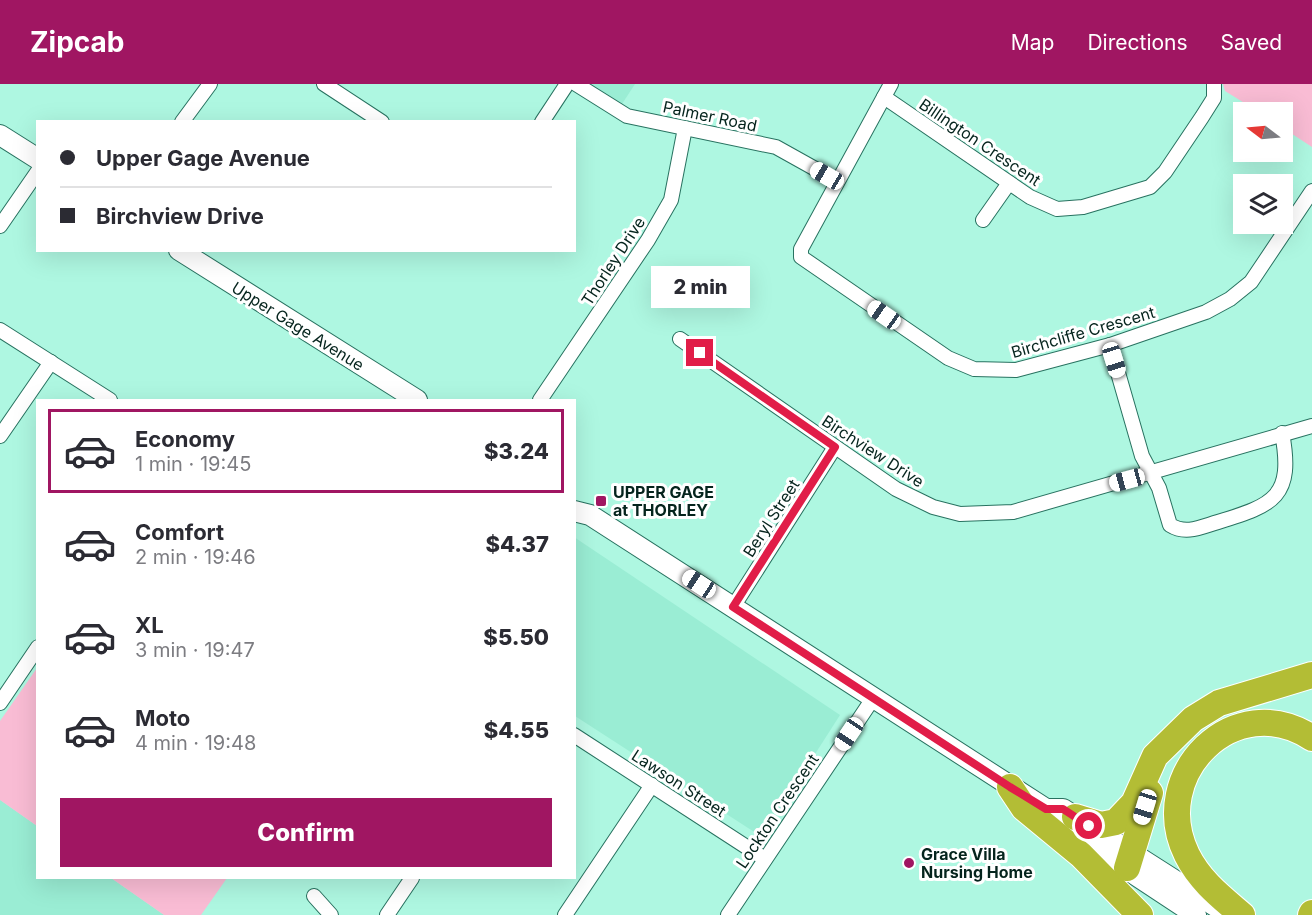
<!DOCTYPE html>
<meta charset="utf-8">
<style>
body{margin:0;font-family:Inter,sans-serif;background:#f2f2f3;color:#2b2b33;height:100vh;display:flex;flex-direction:column;font-size:22px;white-space:nowrap}
*{box-sizing:border-box;margin:0}
p{font-size:20px;color:#7c7c81}
.icon{flex:none;width:33px;height:33px;fill:none;stroke:currentColor;stroke-width:2;stroke-linecap:round;stroke-linejoin:round}
.map{position:relative;flex:1;overflow:hidden}
.panel{position:absolute;left:36px;top:315px;width:540px;height:480px;display:flex;flex-direction:column;background:#fff;border-radius:0px;box-shadow:0 6px 24px #0002}
.panel>*{flex:none}
.guide{position:absolute;left:36px;top:36px;width:540px;height:132px;border-radius:0px;box-shadow:0 6px 24px #0002;display:grid;align-content:center;height:132px;padding:0 24px;background:#fff}
.needle{width:39px;rotate:286deg}
.buttons{position:absolute;left:1233px;top:18px;display:grid;gap:12px}
.buttons a{display:grid;place-items:center;width:60px;height:60px;border-radius:0px;background:#fff;box-shadow:0 6px 24px #0002;font-size:30px}
.end{position:absolute;width:27px;height:27px;margin:-14px;border:8px solid #e11d48;background:#fff;box-shadow:0 0 0 3px #fff}
.from{border-radius:50%}
.bubble{position:absolute;height:42px;border-radius:0px;background:#fff;box-shadow:0 6px 24px #0002;font-size:20px;font-weight:800;line-height:42px;text-align:center}
.car{position:absolute;width:18px;height:36px;margin:-18px -9px;border-radius:8px;box-shadow:0 0 4px 2px #0007;background:linear-gradient(#fff 24%,#345 0 40%,#fff 0 76%,#345 0 86%,#fff 0)}
.guide b{display:flex;align-items:center;gap:21px;height:57px;font-size:22px}
.guide b+b{border-top:2px solid #e1e1e2}
.guide i{width:15px;height:15px;background:#2b2b33}
ul{padding:10px 0 0;list-style:none}
li{display:flex;align-items:center;gap:18px;height:84px;margin:0 12px 9px;padding:0 12px;border:3px solid transparent;border-radius:0px}
li div{flex:1}
li b{display:block;font-size:22px}
li em{font-style:normal;font-weight:800}
li.current{border-color:#a01662}
li>.icon{width:54px;height:54px;stroke-width:1.5}
.cta{display:flex;gap:12px;margin-top:auto;padding:12px 24px}
.cta a{flex:1;height:69px;border-radius:0px;background:#a01662;color:#fff;font-size:24px;font-weight:800;line-height:69px;text-align:center}
header{display:flex;align-items:center;gap:36px;box-sizing:border-box;height:84px;padding:0 30px;background:#a01662;color:#fff}
header strong{font-size:28px}
nav{display:flex;gap:33px;margin-inline-start:auto;font-size:21px}
.map>svg:first-child{display:block}
.built{fill:#9aedd4}
.green{fill:#f9bcd4}
.lines{fill:none;stroke-linecap:round;stroke-linejoin:round}
.minor-casing{stroke:#287260;stroke-width:16}
.secondary-casing{stroke:#287260;stroke-width:22}
.motorway-casing{stroke:#fff;stroke-width:28}
.minor{stroke:#fff;stroke-width:14}
.secondary{stroke:#fff;stroke-width:20}
.motorway{stroke:#b3bd35;stroke-width:26}
.route{stroke:#e11d48;stroke-width:8}
.poi-dot{fill:#a01662;stroke:#fff;stroke-width:2}
.labels{text-anchor:middle;stroke-width:6;stroke-linejoin:round;paint-order:stroke}
.street-label{font-size:16px;fill:#05241d;stroke:#fff}
.poi-label{font-size:16px;font-weight:bold;fill:#05241d;stroke:#fff;text-anchor:start}
</style>
<header>
<strong>Zipcab</strong>
<nav><a>Map</a><a>Directions</a><a>Saved</a></nav>
</header>
<div class="map">
<svg width="1312" height="831" viewBox="0 0 1312 831">
<rect width="100%" height="100%" fill="#aef7e1"/>
<!-- built -->
<g class="built">
<path d="M 592,0 L 635,0 L 622,20 Z"/>
<path d="M 574,453 L 840,631 L 762,753 L 575,632 Z"/>
<path d="M 0,716 L 37,742 L 38,794 L 111,794 L 164,831 L 0,831 Z"/>
</g>
<!-- green -->
<g class="green">
<path d="M 1223,0 L 1312,0 L 1312,63 L 1283,44 L 1282,28 L 1259,28 L 1225,7 Z"/>
<path d="M 37,584 L 37,742 L 0,716 L 0,637 Z"/>
<path d="M 111,794 L 227,794 L 201,831 L 164,831 Z"/>
</g>
<g class="lines">
<!-- minor casing -->
<g class="minor-casing">
<g id="minor">
<path d="M 324,0 L 382,38"/>
<path d="M 576,0 L 627,32 L 776,63 L 837,97"/>
<path d="M 891,0 L 801,165 L 801,173 L 948,274 L 974,285 L 1016,286 L 1110,261 L 1206,228 L 1230,215 L 1251,198 L 1312,107"/>
<path d="M 884,13 L 1030,113 L 1057,125 L 1083,123 L 1150,103 L 1165,88 L 1202,33 L 1214,14 L 1214,0"/>
<path d="M 182,38 L 210,0"/>
<path d="M 542,38 L 567,0"/>
<path d="M 983,136 L 1009,99"/>
<path d="M 0,142 L 38,87"/>
<path d="M 0,246 L 110,316"/>
<path d="M 680,255 L 896,405 L 933,423 L 960,430 L 1013,428 L 1312,342"/>
<path d="M 1110,261 L 1142,372 L 1159,404 L 1170,441 C 1186,451 1201,443 1218,438 C 1274,421 1294,413 1282,349"/>
<path d="M 540,316 L 648,156 L 671,116 L 685,44"/>
<path d="M 0,352 L 51,278"/>
<path d="M 733,523 L 835,363"/>
<path d="M 0,619 L 38,563"/>
<path d="M 574,651 L 765,775"/>
<path d="M 314,812 L 331,831"/>
<path d="M 387,831 L 412,794"/>
<path d="M 565,831 L 652,701"/>
<path d="M 728,831 L 874,613"/>
</g>
</g>
<!-- secondary casing -->
<g class="secondary-casing">
<g id="secondary">
<path d="M 0,51 L 38,75"/>
<path d="M 179,166 L 417,316"/>
<path d="M 574,427 L 590,431 L 1046,725 L 1055,738 L 1196,831"/>
<path d="M 1046,725 L 1063,725 L 1229,831"/>
</g>
</g>
<!-- motorway casing -->
<g class="motorway-casing">
<g id="motorway">
<path d="M 1010,703 L 1024,724 L 1081,771 L 1140,831"/>
<path d="M 1075,733 L 1101,741 L 1116,738 L 1134,719 L 1155,672 L 1193,635 L 1219,619 L 1312,591"/>
<path d="M 1127,784 L 1150,709"/>
<path d="M 1242,831 C 1221,813 1200,797 1187,771 C 1147,690 1235,603 1312,654"/>
<path d="M 1311,831 L 1312,829"/>
</g>
</g>
<!-- minor -->
<use href="#minor" class="minor"/>
<!-- secondary -->
<use href="#secondary" class="secondary"/>
<!-- motorway -->
<use href="#motorway" class="motorway"/>
</g>
<g class="lines">
<!-- route -->
<path class="route" d="M 700,269 L 835,363 L 733,523 L 1010,703 L 1046,725 L 1063,725 L 1089,742"/>
</g>
<!-- markers -->
<g class="poi-dot">
<rect x="595" y="411" width="12" height="12" rx="3"/>
<circle cx="909" cy="779" r="6"/>
</g>
<g class="labels">
<!-- street labels -->
<g class="street-label">
<text transform="translate(710 32) rotate(12)" y="6">Palmer Road</text>
<text transform="translate(980 58) rotate(34)" y="6">Billington Crescent</text>
<text transform="translate(613 177) rotate(-57)" y="6">Thorley Drive</text>
<text transform="translate(298 242) rotate(32)" y="6">Upper Gage Avenue</text>
<text transform="translate(1083 248) rotate(-16)" y="6">Birchcliffe Crescent</text>
<text transform="translate(873 367) rotate(33)" y="6">Birchview Drive</text>
<text transform="translate(771 434) rotate(-57)" y="6">Beryl Street</text>
<text transform="translate(679 699) rotate(33)" y="6">Lawson Street</text>
<text transform="translate(777 727) rotate(-56)" y="6">Lockton Crescent</text>
</g>
<!-- poi labels -->
<g class="poi-label">
<text x="613" y="414">UPPER GAGE<tspan x="613" dy="18">at THORLEY</tspan></text>
<text x="921" y="776">Grace Villa<tspan x="921" dy="18">Nursing Home</tspan></text>
</g>
</g>
</svg>
<div class="buttons">
<a><svg class="needle" viewBox="-14 -14 28 28"><path d="M0-13l5 13h-10z" fill="#e53935"/><path d="M0 13l5-13h-10z" fill="#7c7c81"/></svg></a>
<a><svg class="icon" aria-label="layers" viewBox="0 0 24 24"><path d="M12 4l9 5-9 5-9-5zM3 14l9 5 9-5"/></svg></a>
</div>
<i class="end from" style="left:1089px;top:742px"></i>
<i class="end" style="left:700px;top:269px"></i>
<div class="bubble" style="left:651px;top:182px;width:99px">2 min</div>
<i class="car" style="left:827px;top:92px;rotate:300deg"></i>
<i class="car" style="left:884px;top:231px;rotate:305deg"></i>
<i class="car" style="left:1114px;top:276px;rotate:163deg"></i>
<i class="car" style="left:1127px;top:396px;rotate:255deg"></i>
<i class="car" style="left:699px;top:500px;rotate:303deg"></i>
<i class="car" style="left:849px;top:650px;rotate:214deg"></i>
<i class="car" style="left:1145px;top:723px;rotate:197deg"></i>
<div class="guide">
<b><i class="from"></i>Upper Gage Avenue</b>
<b><i></i>Birchview Drive</b>
</div>
<section class="panel">
<ul>
<li class="current"><svg class="icon" aria-label="car" viewBox="0 0 24 24"><path d="M5 17H2v-5l4-1 3-4h7l3 4 3 1v5h-3M9 17h6M6 11h13"/><circle cx="7" cy="17" r="2"/><circle cx="17" cy="17" r="2"/></svg><div><b>Economy</b><p>1 min · 19:45</p></div><em>$3.24</em></li>
<li><svg class="icon" aria-label="car" viewBox="0 0 24 24"><path d="M5 17H2v-5l4-1 3-4h7l3 4 3 1v5h-3M9 17h6M6 11h13"/><circle cx="7" cy="17" r="2"/><circle cx="17" cy="17" r="2"/></svg><div><b>Comfort</b><p>2 min · 19:46</p></div><em>$4.37</em></li>
<li><svg class="icon" aria-label="car" viewBox="0 0 24 24"><path d="M5 17H2v-5l4-1 3-4h7l3 4 3 1v5h-3M9 17h6M6 11h13"/><circle cx="7" cy="17" r="2"/><circle cx="17" cy="17" r="2"/></svg><div><b>XL</b><p>3 min · 19:47</p></div><em>$5.50</em></li>
<li><svg class="icon" aria-label="car" viewBox="0 0 24 24"><path d="M5 17H2v-5l4-1 3-4h7l3 4 3 1v5h-3M9 17h6M6 11h13"/><circle cx="7" cy="17" r="2"/><circle cx="17" cy="17" r="2"/></svg><div><b>Moto</b><p>4 min · 19:48</p></div><em>$4.55</em></li>
</ul>
<div class="cta"><a>Confirm</a></div>
</section>
</div>
